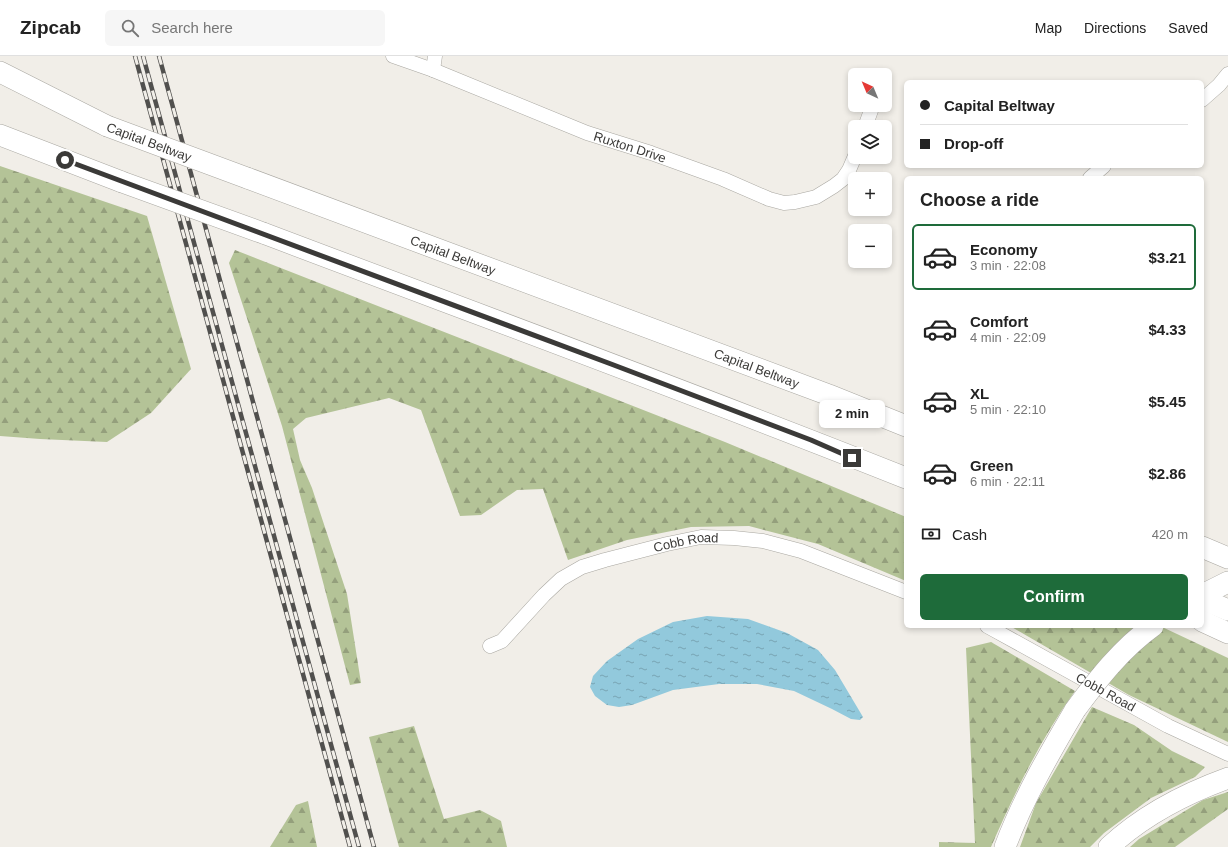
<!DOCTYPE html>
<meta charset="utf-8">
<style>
body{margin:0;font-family:Arial,sans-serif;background:#f6f6f6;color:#222;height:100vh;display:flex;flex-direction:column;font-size:15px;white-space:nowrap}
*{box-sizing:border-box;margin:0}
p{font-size:13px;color:#767676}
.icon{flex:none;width:22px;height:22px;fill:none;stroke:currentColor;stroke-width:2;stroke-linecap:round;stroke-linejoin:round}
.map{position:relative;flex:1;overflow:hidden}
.details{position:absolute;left:904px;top:120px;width:300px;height:452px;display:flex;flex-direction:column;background:#fff;border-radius:6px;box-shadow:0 2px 6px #0003}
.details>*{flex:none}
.banner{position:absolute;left:904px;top:24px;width:300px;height:88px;border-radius:6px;box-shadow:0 2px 6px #0003;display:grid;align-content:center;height:88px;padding:0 16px;background:#fff}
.needle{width:26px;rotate:316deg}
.buttons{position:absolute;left:848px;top:12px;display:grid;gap:8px}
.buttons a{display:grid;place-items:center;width:44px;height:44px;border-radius:6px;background:#fff;box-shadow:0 2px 6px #0003;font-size:20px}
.end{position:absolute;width:18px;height:18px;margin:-9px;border:5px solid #3b3a38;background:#fff;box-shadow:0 0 0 2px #fff}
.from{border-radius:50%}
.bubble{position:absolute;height:28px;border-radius:6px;background:#fff;box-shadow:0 2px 6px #0003;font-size:13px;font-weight:700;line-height:28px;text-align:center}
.banner b{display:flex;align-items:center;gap:14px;height:38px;font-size:15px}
.banner b+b{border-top:1px solid #e0e0e0}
.banner i{width:10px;height:10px;background:#222}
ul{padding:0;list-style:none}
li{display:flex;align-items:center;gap:12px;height:66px;margin:0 8px 6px;padding:0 8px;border:2px solid transparent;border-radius:6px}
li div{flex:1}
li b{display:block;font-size:15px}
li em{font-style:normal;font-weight:700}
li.on{border-color:#1e6b3a}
li>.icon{width:36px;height:36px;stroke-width:1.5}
h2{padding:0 16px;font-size:18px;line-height:48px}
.pay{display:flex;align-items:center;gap:10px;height:44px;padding:0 16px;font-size:15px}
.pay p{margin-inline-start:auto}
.primary-button{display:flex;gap:8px;margin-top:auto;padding:8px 16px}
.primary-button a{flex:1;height:46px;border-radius:6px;background:#1e6b3a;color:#fff;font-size:16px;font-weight:700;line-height:46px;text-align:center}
header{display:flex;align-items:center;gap:24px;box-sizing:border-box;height:56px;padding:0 20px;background:#fff;border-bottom:1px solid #e0e0e0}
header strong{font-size:19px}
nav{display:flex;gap:22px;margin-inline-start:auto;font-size:14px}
.search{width:280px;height:36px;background:#f6f6f6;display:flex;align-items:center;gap:10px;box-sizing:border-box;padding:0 14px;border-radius:6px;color:#767676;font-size:15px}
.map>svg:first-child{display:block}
.forest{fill:url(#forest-firs)}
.water{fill:url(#water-ripples)}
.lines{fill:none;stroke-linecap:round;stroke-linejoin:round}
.minor-casing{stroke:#a9a7a1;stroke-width:15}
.highway-casing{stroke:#a9a7a1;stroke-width:22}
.minor{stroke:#fff;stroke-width:14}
.highway{stroke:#fff;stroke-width:21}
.rail-casing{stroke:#51504e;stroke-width:4.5}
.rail{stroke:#f1eee8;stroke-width:3;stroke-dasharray:9;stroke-linecap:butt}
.highway-bridge-casing{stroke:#a9a7a1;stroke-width:22;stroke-linecap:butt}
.highway-bridge{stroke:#fff;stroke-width:21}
.route{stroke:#3b3a38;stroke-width:5}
.labels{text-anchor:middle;stroke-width:3.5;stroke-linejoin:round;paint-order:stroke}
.street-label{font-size:13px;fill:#3b3a38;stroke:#f1eee8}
</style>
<header>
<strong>Zipcab</strong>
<div class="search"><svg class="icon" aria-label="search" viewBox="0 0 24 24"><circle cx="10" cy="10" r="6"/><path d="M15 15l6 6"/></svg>Search here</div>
<nav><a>Map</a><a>Directions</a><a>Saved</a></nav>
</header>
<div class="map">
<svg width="1228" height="791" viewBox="0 0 1228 791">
<defs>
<pattern id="forest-firs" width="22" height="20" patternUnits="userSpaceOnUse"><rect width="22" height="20" fill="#b4c397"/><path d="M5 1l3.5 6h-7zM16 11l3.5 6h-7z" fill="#949f7c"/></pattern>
<pattern id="water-ripples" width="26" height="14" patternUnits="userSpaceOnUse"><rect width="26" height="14" fill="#92c9dc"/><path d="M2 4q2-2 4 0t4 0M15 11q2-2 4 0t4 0" fill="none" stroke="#78a4b3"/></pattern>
</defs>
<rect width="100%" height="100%" fill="#f1eee8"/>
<!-- forest -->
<g class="forest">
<path d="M 0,110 L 147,160 L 191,313 L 151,357 L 107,386 L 40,383 L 0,380 Z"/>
<path d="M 235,194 L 725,386 L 906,461 L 906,525 L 818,488 L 749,470 L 691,471 L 627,484 L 568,504 L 543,433 L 517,434 L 481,459 L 460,460 L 421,354 L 389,342 L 306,362 L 293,373 L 300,404 L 312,432 L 347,538 L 361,627 L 350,629 L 282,370 L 229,207 Z"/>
<path d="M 1010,570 L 1160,570 L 1228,602 L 1228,686 L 1129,639 Z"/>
<path d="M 991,586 L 1075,635 C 1040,684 1015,736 991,791 L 939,791 L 939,786 L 975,787 L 966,592 Z"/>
<path d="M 1092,651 L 1134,669 L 1172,695 L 1205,711 L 1195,721 L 1151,742 L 1104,777 L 1090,791 L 1020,791 L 1036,747 Z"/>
<path d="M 414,670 L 444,763 L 480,754 L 501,765 L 507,791 L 399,791 L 369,681 Z"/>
<path d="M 1228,736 L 1228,753 L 1175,791 L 1130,791 L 1139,783 L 1203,744 Z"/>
<path d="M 308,745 L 317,791 L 270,791 L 296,749 Z"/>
</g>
<!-- water -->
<path class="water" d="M 707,560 L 748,563 L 787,577 L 818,594 L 835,614 L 863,661 L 860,664 L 851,663 L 832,653 L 794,635 L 757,628 L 719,628 L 673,634 L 632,649 L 619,651 L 607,649 L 595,640 L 590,631 L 593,620 L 607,605 L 638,583 L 673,566 Z"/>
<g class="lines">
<!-- minor casing -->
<g class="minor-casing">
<g id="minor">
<path id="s1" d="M 393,0 L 433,14 L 587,77 L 651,97 L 723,123 L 769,143 L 784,147 L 795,146 L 816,141 L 834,130 L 843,123 L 849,114 L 855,100"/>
<path d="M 433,14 L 435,0"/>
<path d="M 1202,44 L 1219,29 L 1228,18"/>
<path d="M 865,71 L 873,49"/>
<path d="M 1090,122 L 1104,110"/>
<path id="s2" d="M 987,570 L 1168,670 L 1228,698"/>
<path id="s3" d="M 490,590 L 502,585 L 544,539 L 561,523 L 582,511 L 605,504 L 667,488 L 701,481 L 734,482 L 763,485 L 801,495 L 906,536"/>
</g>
</g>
<!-- highway casing -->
<g class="highway-casing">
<g id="highway">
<path d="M 0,16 L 107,70"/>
<path d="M 0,79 L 122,126"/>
<path id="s4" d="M 247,122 L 829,339 L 906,370"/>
<path d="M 263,177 C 477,258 693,337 906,422"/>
<path d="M 1202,491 L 1228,502"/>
<path d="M 1202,539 L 1228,526"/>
<path d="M 1202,543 L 1228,554"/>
<path d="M 1202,565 L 1228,577"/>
<path d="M 1005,791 C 1023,743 1049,698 1075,654"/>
<path d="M 1109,791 C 1143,759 1184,738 1228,722"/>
</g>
</g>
<!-- minor -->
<use href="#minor" class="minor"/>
<!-- highway -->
<use href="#highway" class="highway"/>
<!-- rail casing -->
<g class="rail-casing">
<g id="rail">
<path d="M 135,0 L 350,791"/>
<path d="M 143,0 L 359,791"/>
<path d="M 159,0 L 374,791"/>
</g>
</g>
<!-- rail -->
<use href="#rail" class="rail"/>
<!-- highway-bridge casing -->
<g class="highway-bridge-casing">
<g id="highway-bridge">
<path id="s5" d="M 107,70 L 247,122"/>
<path d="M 122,126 L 263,177"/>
<path d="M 1075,654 C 1098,623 1121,593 1153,570"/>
</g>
</g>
<!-- highway-bridge -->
<use href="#highway-bridge" class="highway-bridge"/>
</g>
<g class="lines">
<!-- route -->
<path class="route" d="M 65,104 L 611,308 L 811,384 L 852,402"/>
</g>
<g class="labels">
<!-- street labels -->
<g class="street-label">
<text dy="5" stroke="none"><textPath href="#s5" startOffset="45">Capital Beltway</textPath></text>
<text dy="5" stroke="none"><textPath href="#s1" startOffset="254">Ruxton Drive</textPath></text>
<text dy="5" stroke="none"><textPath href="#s4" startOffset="220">Capital Beltway</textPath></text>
<text dy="5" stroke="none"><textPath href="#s4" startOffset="544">Capital Beltway</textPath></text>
<text dy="5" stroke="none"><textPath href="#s3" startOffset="230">Cobb Road</textPath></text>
<text dy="5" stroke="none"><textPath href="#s2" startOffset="136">Cobb Road</textPath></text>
</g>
</g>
</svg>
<div class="buttons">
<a><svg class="needle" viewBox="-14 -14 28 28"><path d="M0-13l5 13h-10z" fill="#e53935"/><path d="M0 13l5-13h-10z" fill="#767676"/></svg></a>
<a><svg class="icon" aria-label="layers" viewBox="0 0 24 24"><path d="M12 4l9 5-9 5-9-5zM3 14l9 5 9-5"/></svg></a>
<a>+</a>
<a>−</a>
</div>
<i class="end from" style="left:65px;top:104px"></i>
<i class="end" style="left:852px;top:402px"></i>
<div class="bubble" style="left:819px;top:344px;width:66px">2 min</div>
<div class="banner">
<b><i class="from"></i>Capital Beltway</b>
<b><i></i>Drop-off</b>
</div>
<section class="details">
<h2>Choose a ride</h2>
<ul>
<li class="on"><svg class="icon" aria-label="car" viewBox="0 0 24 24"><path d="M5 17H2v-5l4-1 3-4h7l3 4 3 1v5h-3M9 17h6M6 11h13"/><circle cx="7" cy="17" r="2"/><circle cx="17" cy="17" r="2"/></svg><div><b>Economy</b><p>3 min · 22:08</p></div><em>$3.21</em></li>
<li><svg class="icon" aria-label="car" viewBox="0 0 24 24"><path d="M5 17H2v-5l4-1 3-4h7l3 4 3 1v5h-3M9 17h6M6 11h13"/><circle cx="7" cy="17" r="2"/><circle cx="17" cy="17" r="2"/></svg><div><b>Comfort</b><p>4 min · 22:09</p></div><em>$4.33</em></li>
<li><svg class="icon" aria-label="car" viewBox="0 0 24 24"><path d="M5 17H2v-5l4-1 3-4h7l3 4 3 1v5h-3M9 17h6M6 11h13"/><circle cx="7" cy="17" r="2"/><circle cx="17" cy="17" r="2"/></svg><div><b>XL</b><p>5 min · 22:10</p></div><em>$5.45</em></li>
<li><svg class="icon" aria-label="car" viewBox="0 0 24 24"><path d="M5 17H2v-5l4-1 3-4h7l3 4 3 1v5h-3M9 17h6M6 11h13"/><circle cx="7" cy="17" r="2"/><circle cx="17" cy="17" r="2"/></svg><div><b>Green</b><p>6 min · 22:11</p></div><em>$2.86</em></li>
</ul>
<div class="pay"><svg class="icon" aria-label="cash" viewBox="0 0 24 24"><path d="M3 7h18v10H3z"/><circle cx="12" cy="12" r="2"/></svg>Cash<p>420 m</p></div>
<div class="primary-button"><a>Confirm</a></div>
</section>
</div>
